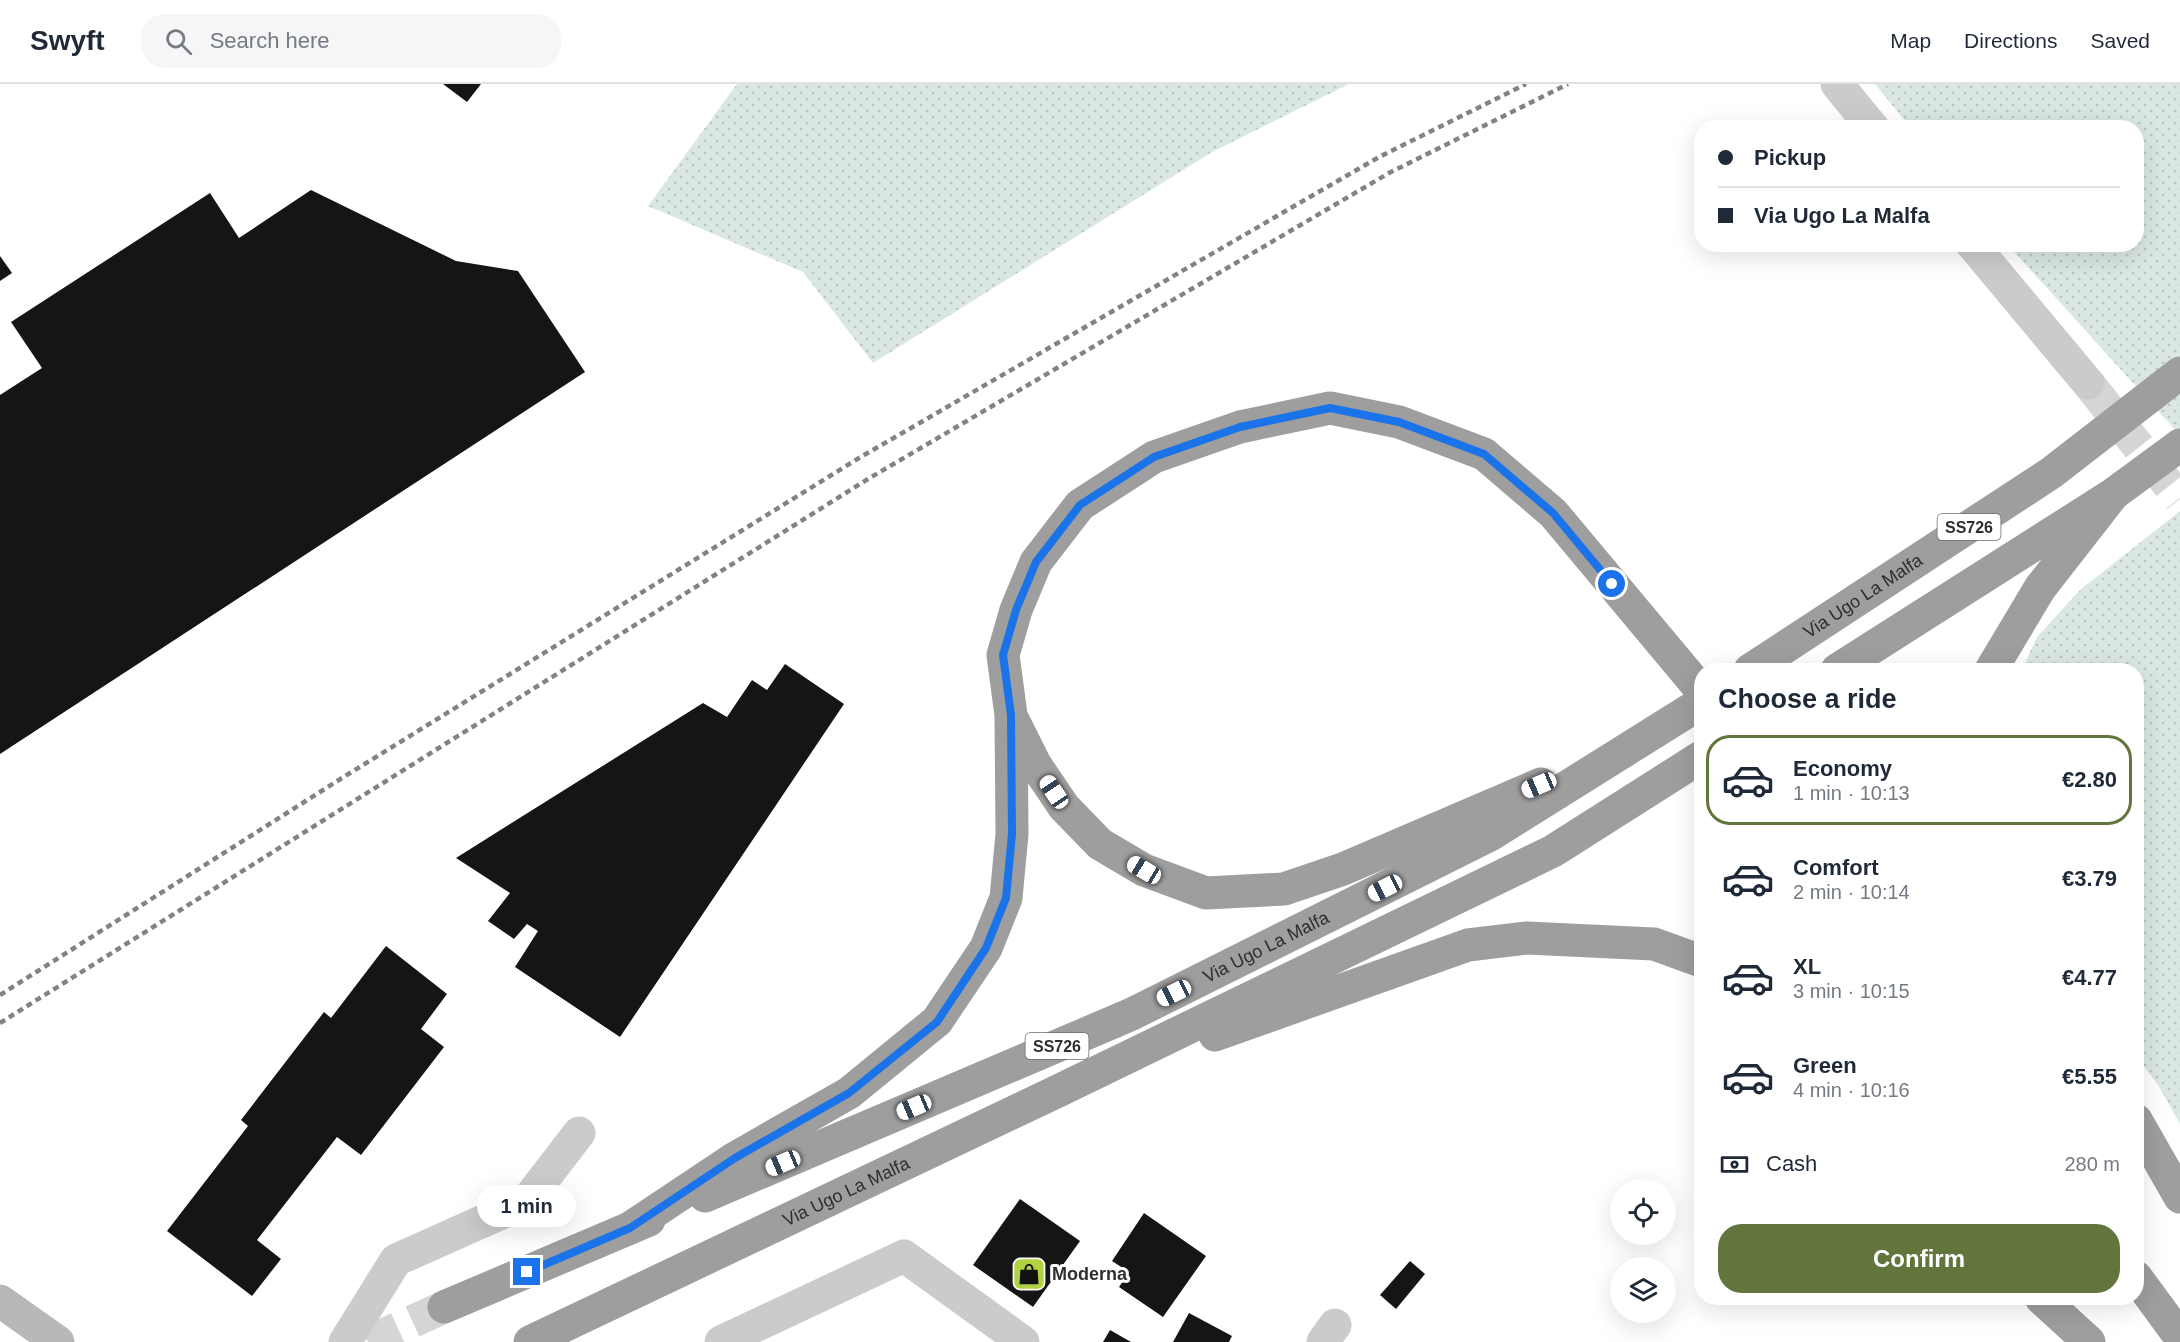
<!DOCTYPE html>
<meta charset="utf-8">
<style>
body{margin:0;font-family:Helvetica,sans-serif;background:#f6f6f7;color:#1f2937;height:100vh;display:flex;flex-direction:column;font-size:22px;white-space:nowrap}
*{box-sizing:border-box;margin:0}
p{font-size:20px;color:#747a83}
.icon{flex:none;width:33px;height:33px;fill:none;stroke:currentColor;stroke-width:2;stroke-linecap:round;stroke-linejoin:round}
.map{position:relative;flex:1;overflow:hidden}
.sheet{position:absolute;left:1694px;top:579px;width:450px;height:642px;display:flex;flex-direction:column;background:#fff;border-radius:24px;box-shadow:0 6px 24px #0002}
.sheet>*{flex:none}
.top-card{position:absolute;left:1694px;top:36px;width:450px;height:132px;border-radius:24px;box-shadow:0 6px 24px #0002;display:grid;align-content:center;height:132px;padding:0 24px;background:#fff}
.tools{position:absolute;left:1610px;top:1095px;display:grid;gap:12px}
.tools a{display:grid;place-items:center;width:66px;height:66px;border-radius:50%;background:#fff;box-shadow:0 6px 24px #0002;font-size:30px}
.end{position:absolute;width:27px;height:27px;margin:-14px;border:8px solid #1a73e8;background:#fff;box-shadow:0 0 0 3px #fff}
.from{border-radius:50%}
.bubble{position:absolute;height:42px;border-radius:21px;background:#fff;box-shadow:0 6px 24px #0002;font-size:20px;font-weight:600;line-height:42px;text-align:center}
.car{position:absolute;width:18px;height:36px;margin:-18px -9px;border-radius:8px;box-shadow:0 0 4px 2px #0007;background:linear-gradient(#fff 24%,#345 0 40%,#fff 0 76%,#345 0 86%,#fff 0)}
.top-card b{display:flex;align-items:center;gap:21px;height:57px;font-size:22px}
.top-card b+b{border-top:2px solid #e0e1e3}
.top-card i{width:15px;height:15px;background:#1f2937}
ul{padding:0;list-style:none}
li{display:flex;align-items:center;gap:18px;height:90px;margin:0 12px 9px;padding:0 12px;border:3px solid transparent;border-radius:24px}
li div{flex:1}
li b{display:block;font-size:22px}
li em{font-style:normal;font-weight:600}
li.on{border-color:#61753c}
li>.icon{width:54px;height:54px;stroke-width:1.5}
h2{padding:0 24px;font-size:27px;line-height:72px}
.pay{display:flex;align-items:center;gap:15px;height:66px;padding:0 24px;font-size:22px}
.pay p{margin-inline-start:auto}
.action{display:flex;gap:12px;margin-top:auto;padding:12px 24px}
.action a{flex:1;height:69px;border-radius:24px;background:#61753c;color:#fff;font-size:24px;font-weight:600;line-height:69px;text-align:center}
header{display:flex;align-items:center;gap:36px;box-sizing:border-box;height:84px;padding:0 30px;background:#fff;border-bottom:2px solid #e0e1e3}
header strong{font-size:28px}
nav{display:flex;gap:33px;margin-inline-start:auto;font-size:21px}
.search{width:420px;height:54px;background:#f6f6f7;display:flex;align-items:center;gap:15px;box-sizing:border-box;padding:0 21px;border-radius:24px;color:#747a83;font-size:22px}
.map>svg:first-child{display:block}
.grass{fill:url(#grass-dots)}
.building{fill:#151515}
.lines{fill:none;stroke-linecap:round;stroke-linejoin:round}
.tertiary-tunnel{stroke:#d5d5d5;stroke-width:33;stroke-dasharray:33 16;stroke-linecap:butt}
.trunk-tunnel{stroke:#d5d5d5;stroke-width:33;stroke-dasharray:33 16;stroke-linecap:butt}
.minor{stroke:#cbcbcb;stroke-width:33}
.tertiary{stroke:#cbcbcb;stroke-width:33}
.secondary{stroke:#b8b8b8;stroke-width:33}
.trunk{stroke:#9e9e9e;stroke-width:33}
.rail{stroke:#838383;stroke-width:4.5;stroke-dasharray:6 4.5;stroke-linecap:butt}
.trunk-bridge{stroke:#9e9e9e;stroke-width:33}
.route{stroke:#1a73e8;stroke-width:8}
.labels{text-anchor:middle;stroke-width:6;stroke-linejoin:round;paint-order:stroke}
.shield{fill:#fff;stroke:#6d6d6d;stroke-width:1.5}
.shield-label{font-size:16px;font-weight:bold;fill:#2e2e2e}
.street-label{font-size:18px;fill:#2e2e2e;stroke:#fff}
.poi-label{font-size:18px;font-weight:bold;fill:#2e2e2e;stroke:#fff;text-anchor:start}
</style>
<header>
<strong>Swyft</strong>
<div class="search"><svg class="icon" aria-label="search" viewBox="0 0 24 24"><circle cx="10" cy="10" r="6"/><path d="M15 15l6 6"/></svg>Search here</div>
<nav><a>Map</a><a>Directions</a><a>Saved</a></nav>
</header>
<div class="map">
<svg width="2180" height="1258" viewBox="0 0 2180 1258">
<defs>
<pattern id="grass-dots" width="8" height="8" patternUnits="userSpaceOnUse" patternTransform="scale(1.5)"><rect width="8" height="8" fill="#dae7e4"/><path d="M2 2h.1M6 6h.1" fill="none" stroke="#bbc6c4" stroke-width="1.8" stroke-linecap="round"/></pattern>
</defs>
<rect width="100%" height="100%" fill="#fff"/>
<!-- grass -->
<g class="grass">
<path d="M 737,0 L 1349,0 L 1212,68 L 873,279 L 803,188 L 648,122 Z"/>
<path d="M 1875,0 L 2180,0 L 2180,351 L 2008,161 L 2136,160 L 2136,44 L 1910,43 Z"/>
<path d="M 2180,427 L 2180,1040 L 2158,1001 L 2136,972 L 2136,586 L 2022,586 L 2037,553 L 2080,506 Z"/>
</g>
<!-- building -->
<g class="building">
<path d="M 443,0 L 481,0 L 467,18 Z"/>
<path d="M 311,106 L 456,177 L 518,187 L 585,288 L 0,670 L 0,311 L 42,284 L 11,238 L 210,109 L 239,154 Z"/>
<path d="M 0,172 L 12,189 L 0,197 Z"/>
<path d="M 785,580 L 844,620 L 620,953 L 515,883 L 538,847 L 527,840 L 514,855 L 488,837 L 510,809 L 456,774 L 703,619 L 727,633 L 752,596 L 767,606 Z"/>
<path d="M 386,862 L 447,910 L 421,945 L 444,963 L 361,1071 L 337,1053 L 257,1156 L 281,1175 L 252,1212 L 167,1147 L 248,1042 L 241,1036 L 324,928 L 331,934 Z"/>
<path d="M 1020,1115 L 1080,1157 L 1033,1223 L 973,1181 Z"/>
<path d="M 1144,1129 L 1206,1172 L 1163,1233 L 1119,1203 L 1129,1188 L 1112,1177 Z"/>
<path d="M 1410,1177 L 1425,1190 L 1396,1225 L 1380,1211 Z"/>
<path d="M 1189,1229 L 1232,1252 L 1229,1258 L 1173,1258 Z"/>
<path d="M 1110,1246 L 1131,1258 L 1103,1258 Z"/>
</g>
<g class="lines">
<!-- tertiary-tunnel -->
<path class="tertiary-tunnel" d="M 2088,299 L 2180,415"/>
<!-- trunk-tunnel -->
<path class="trunk-tunnel" d="M 368,1258 L 444,1223"/>
<!-- minor -->
<g class="minor">
<path d="M 345,1258 L 396,1176 L 526,1118 L 579,1049"/>
<path d="M 721,1258 L 904,1172 L 1023,1258"/>
<path d="M 1323,1258 L 1335,1241"/>
</g>
<!-- tertiary -->
<g class="tertiary">
<path d="M 1837,0 L 1873,44"/>
<path d="M 1972,160 L 2088,299"/>
</g>
<!-- secondary -->
<path class="secondary" d="M 0,1217 L 58,1258"/>
<!-- trunk -->
<g class="trunk">
<path d="M 1991,586 L 2040,504 L 2111,413"/>
<path d="M 1014,638 L 1035,680 L 1064,723 L 1100,760 L 1144,786 L 1206,809 L 1284,805 L 1343,785 L 1541,700"/>
<path d="M 1215,951 L 1468,861 L 1527,854 L 1654,860 L 1701,877"/>
<path d="M 2136,1036 L 2180,1113"/>
<path id="s1" d="M 705,1112 L 1132,930 L 1490,751 L 1701,619"/>
<path d="M 630,1144 L 735,1074 L 849,1009 L 937,937 L 986,864 L 1006,814 L 1012,750 L 1011,631 L 1003,571 L 1016,526 L 1036,478 L 1080,421 L 1154,373 L 1240,343 L 1330,324 L 1399,338 L 1484,370 L 1553,429 L 1701,606"/>
<path d="M 2136,1193 L 2180,1253"/>
<path d="M 2041,1214 L 2089,1258"/>
<path d="M 444,1223 L 649,1136"/>
<path id="s2" d="M 530,1258 L 1058,1007 L 1553,767 L 1701,673"/>
</g>
<!-- rail -->
<g class="rail">
<path d="M 0,911 L 342,694 L 859,374 L 1379,73 L 1526,0"/>
<path d="M 0,939 L 868,395 L 1389,89 L 1568,0"/>
</g>
<!-- trunk-bridge -->
<g class="trunk-bridge">
<path id="s3" d="M 1750,586 L 2051,389 L 2180,289"/>
<path d="M 1837,586 L 2112,411 L 2180,361"/>
</g>
</g>
<g class="lines">
<!-- route -->
<path class="route" d="M 527,1188 L 630,1144 L 735,1074 L 849,1009 L 937,938 L 986,864 L 1006,814 L 1012,750 L 1011,631 L 1003,571 L 1016,526 L 1036,478 L 1080,421 L 1154,373 L 1240,343 L 1330,324 L 1399,338 L 1484,370 L 1553,429 L 1612,500"/>
</g>
<!-- icons -->
<defs>
<g id="shop-square" transform="scale(1.725)"><rect x="-9" y="-9" width="18" height="18" rx="4" fill="#b1d341" stroke="#fff"/><path d="M-5-2.5h2.3a2.7 3.5 0 0 1 5.4 0H5L5.5 6h-11ZM-1.5-2.5h3a1.5 2.3 0 0 0-3 0Z" fill="#111"/></g>
</defs>
<g fill-rule="evenodd">
<use href="#shop-square" x="1029" y="1190"/>
</g>
<g class="labels">
<!-- shield labels -->
<g class="shield">
<rect x="1937.5" y="430" width="63" height="26" rx="4.5"/>
<rect x="1025.5" y="949" width="63" height="26" rx="4.5"/>
</g>
<g class="shield-label">
<text x="1969" y="449">SS726</text>
<text x="1057" y="968">SS726</text>
</g>
<!-- street labels -->
<g class="street-label">
<text dy="6" stroke="none"><textPath href="#s3" startOffset="135">Via Ugo La Malfa</textPath></text>
<text dy="6" stroke="none"><textPath href="#s1" startOffset="614">Via Ugo La Malfa</textPath></text>
<text dy="6" stroke="none"><textPath href="#s2" startOffset="350">Via Ugo La Malfa</textPath></text>
</g>
<!-- poi labels -->
<g class="poi-label">
<text x="1052" y="1196">Moderna</text>
</g>
</g>
</svg>
<div class="tools">
<a><svg class="icon" aria-label="locate" viewBox="0 0 24 24"><circle cx="12" cy="12" r="6"/><path d="M12 2v4M12 18v4M2 12h4M18 12h4"/></svg></a>
<a><svg class="icon" aria-label="layers" viewBox="0 0 24 24"><path d="M12 4l9 5-9 5-9-5zM3 14l9 5 9-5"/></svg></a>
</div>
<i class="end from" style="left:1612px;top:500px"></i>
<i class="end" style="left:527px;top:1188px"></i>
<div class="bubble" style="left:477px;top:1101px;width:99px">1 min</div>
<i class="car" style="left:1539px;top:701px;rotate:247deg"></i>
<i class="car" style="left:1054px;top:708px;rotate:326deg"></i>
<i class="car" style="left:1144px;top:786px;rotate:301deg"></i>
<i class="car" style="left:1385px;top:804px;rotate:243deg"></i>
<i class="car" style="left:1174px;top:909px;rotate:244deg"></i>
<i class="car" style="left:914px;top:1023px;rotate:247deg"></i>
<i class="car" style="left:783px;top:1079px;rotate:247deg"></i>
<div class="top-card">
<b><i class="from"></i>Pickup</b>
<b><i></i>Via Ugo La Malfa</b>
</div>
<section class="sheet">
<h2>Choose a ride</h2>
<ul>
<li class="on"><svg class="icon" aria-label="car" viewBox="0 0 24 24"><path d="M5 17H2v-5l4-1 3-4h7l3 4 3 1v5h-3M9 17h6M6 11h13"/><circle cx="7" cy="17" r="2"/><circle cx="17" cy="17" r="2"/></svg><div><b>Economy</b><p>1 min · 10:13</p></div><em>€2.80</em></li>
<li><svg class="icon" aria-label="car" viewBox="0 0 24 24"><path d="M5 17H2v-5l4-1 3-4h7l3 4 3 1v5h-3M9 17h6M6 11h13"/><circle cx="7" cy="17" r="2"/><circle cx="17" cy="17" r="2"/></svg><div><b>Comfort</b><p>2 min · 10:14</p></div><em>€3.79</em></li>
<li><svg class="icon" aria-label="car" viewBox="0 0 24 24"><path d="M5 17H2v-5l4-1 3-4h7l3 4 3 1v5h-3M9 17h6M6 11h13"/><circle cx="7" cy="17" r="2"/><circle cx="17" cy="17" r="2"/></svg><div><b>XL</b><p>3 min · 10:15</p></div><em>€4.77</em></li>
<li><svg class="icon" aria-label="car" viewBox="0 0 24 24"><path d="M5 17H2v-5l4-1 3-4h7l3 4 3 1v5h-3M9 17h6M6 11h13"/><circle cx="7" cy="17" r="2"/><circle cx="17" cy="17" r="2"/></svg><div><b>Green</b><p>4 min · 10:16</p></div><em>€5.55</em></li>
</ul>
<div class="pay"><svg class="icon" aria-label="cash" viewBox="0 0 24 24"><path d="M3 7h18v10H3z"/><circle cx="12" cy="12" r="2"/></svg>Cash<p>280 m</p></div>
<div class="action"><a>Confirm</a></div>
</section>
</div>
